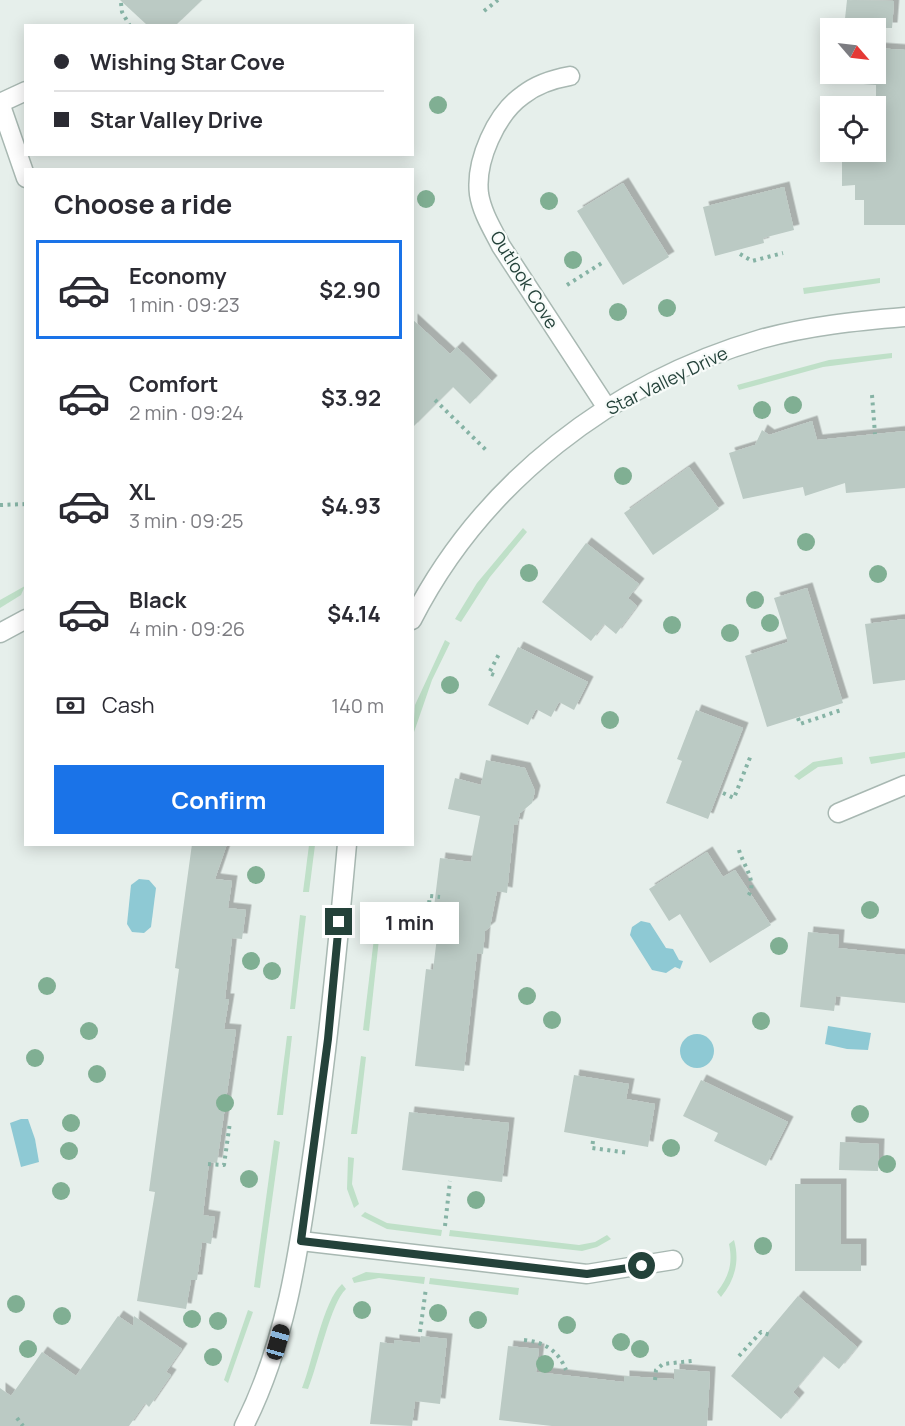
<!DOCTYPE html>
<meta charset="utf-8">
<style>
body{margin:0;font-family:Manrope,sans-serif;background:#f7f7f7;color:#2b2b33;height:100vh;display:flex;flex-direction:column;font-size:22px;white-space:nowrap}
*{box-sizing:border-box;margin:0}
p{font-size:20px;color:#7c7c81}
.icon{flex:none;width:33px;height:33px;fill:none;stroke:currentColor;stroke-width:2;stroke-linecap:round;stroke-linejoin:round}
.map{position:relative;flex:1;overflow:hidden}
.side{position:absolute;left:24px;top:168px;width:390px;height:678px;display:flex;flex-direction:column;background:#fff;border-radius:0px;box-shadow:0 3px 15px #0003}
.side>*{flex:none}
.top-card{position:absolute;left:24px;top:24px;width:390px;height:132px;border-radius:0px;box-shadow:0 3px 15px #0003;display:grid;align-content:center;height:132px;padding:0 30px;background:#fff}
.needle{width:39px;rotate:118deg}
.tools{position:absolute;left:820px;top:18px;display:grid;gap:12px}
.tools a{display:grid;place-items:center;width:66px;height:66px;border-radius:0px;background:#fff;box-shadow:0 3px 15px #0003;font-size:30px}
.end{position:absolute;width:27px;height:27px;margin:-14px;border:8px solid #24423a;background:#fff;box-shadow:0 0 0 3px #fff}
.from{border-radius:50%}
.bubble{position:absolute;height:42px;border-radius:0px;background:#fff;box-shadow:0 3px 15px #0003;font-size:20px;font-weight:700;line-height:42px;text-align:center}
.car{position:absolute;width:18px;height:36px;margin:-18px -9px;border-radius:8px;box-shadow:0 0 4px 2px #0007;background:linear-gradient(#222 24%,#8ab4d8 0 40%,#222 0 76%,#8ab4d8 0 86%,#222 0)}
.top-card b{display:flex;align-items:center;gap:21px;height:57px;font-size:22px}
.top-card b+b{border-top:2px solid #e1e1e2}
.top-card i{width:15px;height:15px;background:#2b2b33}
ul{padding:0;list-style:none}
li{display:flex;align-items:center;gap:18px;height:99px;margin:0 12px 9px;padding:0 18px;border:3px solid transparent;border-radius:0px}
li div{flex:1}
li b{display:block;font-size:22px}
li em{font-style:normal;font-weight:700}
li.active{border-color:#1a73e8}
li>.icon{width:54px;height:54px;stroke-width:1.5}
h2{padding:0 30px;font-size:27px;line-height:72px}
.pay{display:flex;align-items:center;gap:15px;height:66px;padding:0 30px;font-size:22px}
.pay p{margin-inline-start:auto}
.button{display:flex;gap:12px;margin-top:auto;padding:12px 30px}
.button a{flex:1;height:69px;border-radius:0px;background:#1a73e8;color:#fff;font-size:24px;font-weight:700;line-height:69px;text-align:center}
.map>svg:first-child{display:block}
.green{fill:#bfe0c8}
.water{fill:#8ec9d4}
.building{fill:#bbcac4;filter:url(#shadow)}
.lines{fill:none;stroke-linecap:round;stroke-linejoin:round}
.street-casing{stroke:#a8b8b2;stroke-width:21}
.path{stroke:#86b3a5;stroke-width:4;stroke-dasharray:3 4.5;stroke-linecap:butt}
.street{stroke:#fff;stroke-width:18}
.tree{fill:#80af93}
.route{stroke:#24423a;stroke-width:8}
.labels{text-anchor:middle;stroke-width:4.5;stroke-linejoin:round;paint-order:stroke}
.street-label{font-size:18px;fill:#24423a;stroke:#f7fbf9}
</style>
<div class="map">
<svg width="905" height="1426" viewBox="0 0 905 1426">
<defs>
<filter id="shadow"><feDropShadow dx="5.5" dy="-5.5" stdDeviation="0" flood-color="#0004"/></filter>
</defs>
<rect width="100%" height="100%" fill="#e6efeb"/>
<!-- green -->
<g class="green">
<path d="M 880,278 L 880,283 L 804,294 L 803,288 Z"/>
<path d="M 892,353 L 892,358 L 823,367 L 739,390 L 737,385 L 829,360 Z"/>
<path d="M 523,528 L 527,532 L 490,577 L 461,622 L 455,619 L 477,583 Z"/>
<path d="M 25,586 L 21,595 L 0,608 L 0,600 Z"/>
<path d="M 445,640 L 450,643 L 432,680 L 413,735 L 415,705 Z"/>
<path d="M 905,752 L 905,758 L 871,764 L 869,757 Z"/>
<path d="M 842,757 L 843,764 L 818,767 L 799,780 L 794,776 L 813,762 Z"/>
<path d="M 309,845 L 315,845 L 309,892 L 303,892 Z"/>
<path d="M 300,915 L 306,916 L 295,1009 L 290,1009 Z"/>
<path d="M 374,938 L 379,939 L 369,1031 L 363,1030 Z"/>
<path d="M 287,1036 L 292,1036 L 283,1115 L 277,1115 Z"/>
<path d="M 361,1056 L 366,1057 L 357,1134 L 351,1134 Z"/>
<path d="M 274,1140 L 280,1142 L 260,1288 L 254,1287 Z"/>
<path d="M 348,1157 L 354,1158 L 352,1184 L 359,1204 L 354,1208 L 347,1189 Z"/>
<path d="M 365,1212 L 387,1223 L 442,1230 L 441,1236 L 387,1229 L 361,1216 Z"/>
<path d="M 450,1230 L 579,1245 L 595,1242 L 607,1235 L 611,1239 L 597,1247 L 582,1251 L 449,1236 Z"/>
<path d="M 734,1240 C 740,1261 735,1280 721,1297 L 717,1292 C 729,1277 733,1263 729,1244 Z"/>
<path d="M 366,1272 L 425,1277 L 424,1284 L 379,1278 L 354,1283 L 352,1278 Z"/>
<path d="M 430,1278 L 519,1288 L 518,1295 L 429,1284 Z"/>
<path d="M 342,1284 L 346,1289 C 331,1302 318,1365 308,1389 L 302,1388 C 313,1361 323,1301 342,1284 Z"/>
<path d="M 248,1310 L 253,1312 L 228,1383 L 224,1380 Z"/>
</g>
<!-- water -->
<g class="water">
<path d="M 139,879 L 149,880 L 156,888 L 151,927 L 144,933 L 132,932 L 127,924 L 131,885 Z"/>
<path d="M 641,921 L 650,923 L 666,948 L 673,949 L 679,960 L 683,961 L 680,969 L 675,967 L 666,973 L 652,970 L 630,935 L 632,927 Z"/>
<path d="M 828,1026 L 871,1033 L 868,1050 L 847,1049 L 825,1044 Z"/>
<circle cx="697" cy="1051" r="17"/>
<path d="M 21,1119 L 28,1119 L 35,1139 L 39,1162 L 21,1167 L 10,1123 Z"/>
</g>
<!-- building -->
<g class="building">
<path d="M 120,0 L 202,0 L 176,25 L 147,25 Z"/>
<path d="M 847,0 L 894,1 L 892,28 L 844,28 Z"/>
<path d="M 876,48 L 905,50 L 905,225 L 864,225 L 864,200 L 855,200 L 855,185 L 842,186 L 842,152 L 876,152 L 876,85 L 863,84 L 864,74 L 876,74 Z"/>
<path d="M 623,183 L 669,257 L 623,285 L 577,211 Z"/>
<path d="M 784,187 L 794,230 L 763,238 L 764,243 L 715,256 L 703,207 Z"/>
<path d="M 412,319 L 450,354 L 457,347 L 492,381 L 470,404 L 453,387 L 412,428 Z"/>
<path d="M 812,421 L 817,440 L 905,431 L 905,488 L 846,493 L 845,483 L 805,496 L 803,487 L 743,499 L 729,453 L 755,445 L 762,430 L 769,435 Z"/>
<path d="M 689,467 L 719,509 L 653,555 L 624,513 Z"/>
<path d="M 586,543 L 639,584 L 628,598 L 637,606 L 616,634 L 604,624 L 591,641 L 542,602 Z"/>
<path d="M 807,588 L 843,703 L 767,727 L 745,656 L 788,642 L 774,598 Z"/>
<path d="M 905,619 L 905,680 L 873,684 L 865,624 Z"/>
<path d="M 518,647 L 588,682 L 574,710 L 559,702 L 551,717 L 536,709 L 528,725 L 488,705 Z"/>
<path d="M 696,710 L 743,728 L 708,819 L 666,803 L 682,761 L 677,759 Z"/>
<path d="M 486,760 L 525,768 L 535,791 L 532,803 L 520,813 L 517,825 L 514,824 L 507,893 L 497,891 L 490,927 L 485,931 L 483,954 L 477,953 L 464,1071 L 415,1066 L 426,969 L 433,970 L 439,921 L 433,915 L 440,858 L 471,862 L 480,816 L 448,809 L 455,778 L 481,785 Z"/>
<path d="M 192,844 L 227,844 L 215,879 L 232,881 L 228,908 L 246,910 L 242,939 L 232,938 L 225,999 L 229,999 L 224,1029 L 236,1030 L 217,1163 L 209,1162 L 203,1215 L 215,1217 L 211,1244 L 202,1242 L 197,1280 L 191,1280 L 186,1309 L 137,1301 L 155,1192 L 149,1191 L 179,969 L 175,968 Z"/>
<path d="M 707,852 L 723,877 L 735,870 L 771,925 L 710,963 L 680,914 L 669,921 L 649,889 Z"/>
<path d="M 808,932 L 839,935 L 838,948 L 905,955 L 905,1003 L 836,996 L 834,1011 L 800,1007 Z"/>
<path d="M 574,1075 L 629,1084 L 626,1099 L 655,1104 L 648,1147 L 564,1132 Z"/>
<path d="M 701,1080 L 788,1122 L 766,1166 L 714,1141 L 718,1133 L 683,1116 Z"/>
<path d="M 409,1112 L 509,1123 L 502,1182 L 402,1170 Z"/>
<path d="M 840,1142 L 879,1144 L 878,1171 L 839,1170 Z"/>
<path d="M 795,1184 L 841,1184 L 841,1244 L 861,1244 L 861,1271 L 795,1271 Z"/>
<path d="M 798,1296 L 857,1347 L 839,1369 L 823,1356 L 793,1392 L 799,1398 L 781,1419 L 731,1376 Z"/>
<path d="M 118,1316 L 133,1326 L 134,1316 L 182,1349 L 166,1372 L 171,1375 L 149,1407 L 145,1403 L 129,1426 L 0,1426 L 0,1388 L 11,1396 L 42,1352 L 76,1376 Z"/>
<path d="M 421,1336 L 447,1339 L 440,1404 L 415,1401 L 412,1426 L 370,1424 L 380,1342 L 394,1344 L 394,1340 L 420,1343 Z"/>
<path d="M 508,1346 L 539,1349 L 536,1372 L 624,1382 L 624,1376 L 674,1379 L 674,1369 L 710,1372 L 707,1426 L 552,1426 L 499,1420 Z"/>
</g>
<g class="lines">
<!-- street casing -->
<g class="street-casing">
<g id="street">
<path d="M 570,76 C 553,79 537,84 523,95 C 496,114 475,161 479,194 C 482,213 493,230 501,246 L 607,408"/>
<path d="M 0,103 L 26,178"/>
<path d="M 0,103 L 26,91"/>
<path d="M 412,620 C 482,482 613,382 761,339 C 808,326 857,321 905,317"/>
<path d="M 0,633 L 26,619"/>
<path d="M 838,813 L 905,785"/>
<path d="M 301,1241 L 587,1274 L 673,1260"/>
<path d="M 244,1426 C 289,1337 300,1241 314,1144 C 328,1044 338,945 347,844"/>
</g>
</g>
<!-- path -->
<g class="path">
<path d="M 121,3 L 122,12 L 130,26"/>
<path d="M 484,11 L 498,0"/>
<path d="M 740,254 L 752,261 L 783,253"/>
<path d="M 567,285 L 605,261"/>
<path d="M 872,395 L 875,434"/>
<path d="M 435,400 L 486,450"/>
<path d="M 0,505 L 26,504"/>
<path d="M 494,675 L 489,673 L 499,654"/>
<path d="M 798,718 L 800,724 L 841,710"/>
<path d="M 723,793 L 734,798 L 751,755"/>
<path d="M 739,850 C 743,865 759,884 747,897"/>
<path d="M 425,933 L 430,896 L 440,897"/>
<path d="M 593,1141 L 592,1148 L 629,1153"/>
<path d="M 208,1164 L 224,1165 L 230,1122"/>
<path d="M 445,1226 L 450,1181"/>
<path d="M 420,1332 L 426,1288"/>
<path d="M 524,1340 C 544,1342 558,1350 566,1370"/>
<path d="M 739,1356 L 761,1332 L 770,1335"/>
<path d="M 655,1380 L 656,1370 L 663,1364 L 692,1361"/>
<path d="M 17,1418 L 23,1426"/>
</g>
<!-- street -->
<use href="#street" class="street"/>
</g>
<!-- trees -->
<g class="tree">
<circle cx="438" cy="105" r="9"/>
<circle cx="426" cy="199" r="9"/>
<circle cx="549" cy="201" r="9"/>
<circle cx="573" cy="260" r="9"/>
<circle cx="667" cy="308" r="9"/>
<circle cx="618" cy="312" r="9"/>
<circle cx="793" cy="405" r="9"/>
<circle cx="762" cy="410" r="9"/>
<circle cx="623" cy="476" r="9"/>
<circle cx="806" cy="542" r="9"/>
<circle cx="529" cy="573" r="9"/>
<circle cx="878" cy="574" r="9"/>
<circle cx="755" cy="600" r="9"/>
<circle cx="770" cy="623" r="9"/>
<circle cx="672" cy="625" r="9"/>
<circle cx="730" cy="633" r="9"/>
<circle cx="450" cy="685" r="9"/>
<circle cx="610" cy="720" r="9"/>
<circle cx="256" cy="875" r="9"/>
<circle cx="870" cy="910" r="9"/>
<circle cx="779" cy="946" r="9"/>
<circle cx="251" cy="961" r="9"/>
<circle cx="272" cy="971" r="9"/>
<circle cx="47" cy="986" r="9"/>
<circle cx="527" cy="996" r="9"/>
<circle cx="552" cy="1020" r="9"/>
<circle cx="761" cy="1021" r="9"/>
<circle cx="89" cy="1031" r="9"/>
<circle cx="35" cy="1058" r="9"/>
<circle cx="97" cy="1074" r="9"/>
<circle cx="225" cy="1103" r="9"/>
<circle cx="860" cy="1114" r="9"/>
<circle cx="71" cy="1123" r="9"/>
<circle cx="671" cy="1148" r="9"/>
<circle cx="69" cy="1151" r="9"/>
<circle cx="887" cy="1164" r="9"/>
<circle cx="249" cy="1179" r="9"/>
<circle cx="61" cy="1191" r="9"/>
<circle cx="476" cy="1200" r="9"/>
<circle cx="763" cy="1246" r="9"/>
<circle cx="16" cy="1304" r="9"/>
<circle cx="362" cy="1310" r="9"/>
<circle cx="438" cy="1313" r="9"/>
<circle cx="62" cy="1316" r="9"/>
<circle cx="192" cy="1319" r="9"/>
<circle cx="478" cy="1320" r="9"/>
<circle cx="218" cy="1321" r="9"/>
<circle cx="567" cy="1325" r="9"/>
<circle cx="621" cy="1342" r="9"/>
<circle cx="28" cy="1349" r="9"/>
<circle cx="640" cy="1349" r="9"/>
<circle cx="213" cy="1357" r="9"/>
<circle cx="545" cy="1364" r="9"/>
</g>
<g class="lines">
<!-- route -->
<path class="route" d="M 339,922 L 328,1039 L 301,1241 L 587,1274 L 642,1266"/>
</g>
<g class="labels">
<!-- street labels -->
<g class="street-label">
<text transform="translate(524 280) rotate(58)" y="6">Outlook Cove</text>
<text transform="translate(667 381) rotate(-26)" y="6">Star Valley Drive</text>
</g>
</g>
</svg>
<div class="tools">
<a><svg class="needle" viewBox="-14 -14 28 28"><path d="M0-13l5 13h-10z" fill="#e53935"/><path d="M0 13l5-13h-10z" fill="#7c7c81"/></svg></a>
<a><svg class="icon" aria-label="locate" viewBox="0 0 24 24"><circle cx="12" cy="12" r="6"/><path d="M12 2v4M12 18v4M2 12h4M18 12h4"/></svg></a>
</div>
<i class="end from" style="left:642px;top:1266px"></i>
<i class="end" style="left:339px;top:922px"></i>
<div class="bubble" style="left:360px;top:902px;width:99px">1 min</div>
<i class="car" style="left:278px;top:1342px;rotate:16deg"></i>
<div class="top-card">
<b><i class="from"></i>Wishing Star Cove</b>
<b><i></i>Star Valley Drive</b>
</div>
<section class="side">
<h2>Choose a ride</h2>
<ul>
<li class="active"><svg class="icon" aria-label="car" viewBox="0 0 24 24"><path d="M5 17H2v-5l4-1 3-4h7l3 4 3 1v5h-3M9 17h6M6 11h13"/><circle cx="7" cy="17" r="2"/><circle cx="17" cy="17" r="2"/></svg><div><b>Economy</b><p>1 min · 09:23</p></div><em>$2.90</em></li>
<li><svg class="icon" aria-label="car" viewBox="0 0 24 24"><path d="M5 17H2v-5l4-1 3-4h7l3 4 3 1v5h-3M9 17h6M6 11h13"/><circle cx="7" cy="17" r="2"/><circle cx="17" cy="17" r="2"/></svg><div><b>Comfort</b><p>2 min · 09:24</p></div><em>$3.92</em></li>
<li><svg class="icon" aria-label="car" viewBox="0 0 24 24"><path d="M5 17H2v-5l4-1 3-4h7l3 4 3 1v5h-3M9 17h6M6 11h13"/><circle cx="7" cy="17" r="2"/><circle cx="17" cy="17" r="2"/></svg><div><b>XL</b><p>3 min · 09:25</p></div><em>$4.93</em></li>
<li><svg class="icon" aria-label="car" viewBox="0 0 24 24"><path d="M5 17H2v-5l4-1 3-4h7l3 4 3 1v5h-3M9 17h6M6 11h13"/><circle cx="7" cy="17" r="2"/><circle cx="17" cy="17" r="2"/></svg><div><b>Black</b><p>4 min · 09:26</p></div><em>$4.14</em></li>
</ul>
<div class="pay"><svg class="icon" aria-label="cash" viewBox="0 0 24 24"><path d="M3 7h18v10H3z"/><circle cx="12" cy="12" r="2"/></svg>Cash<p>140 m</p></div>
<div class="button"><a>Confirm</a></div>
</section>
</div>
